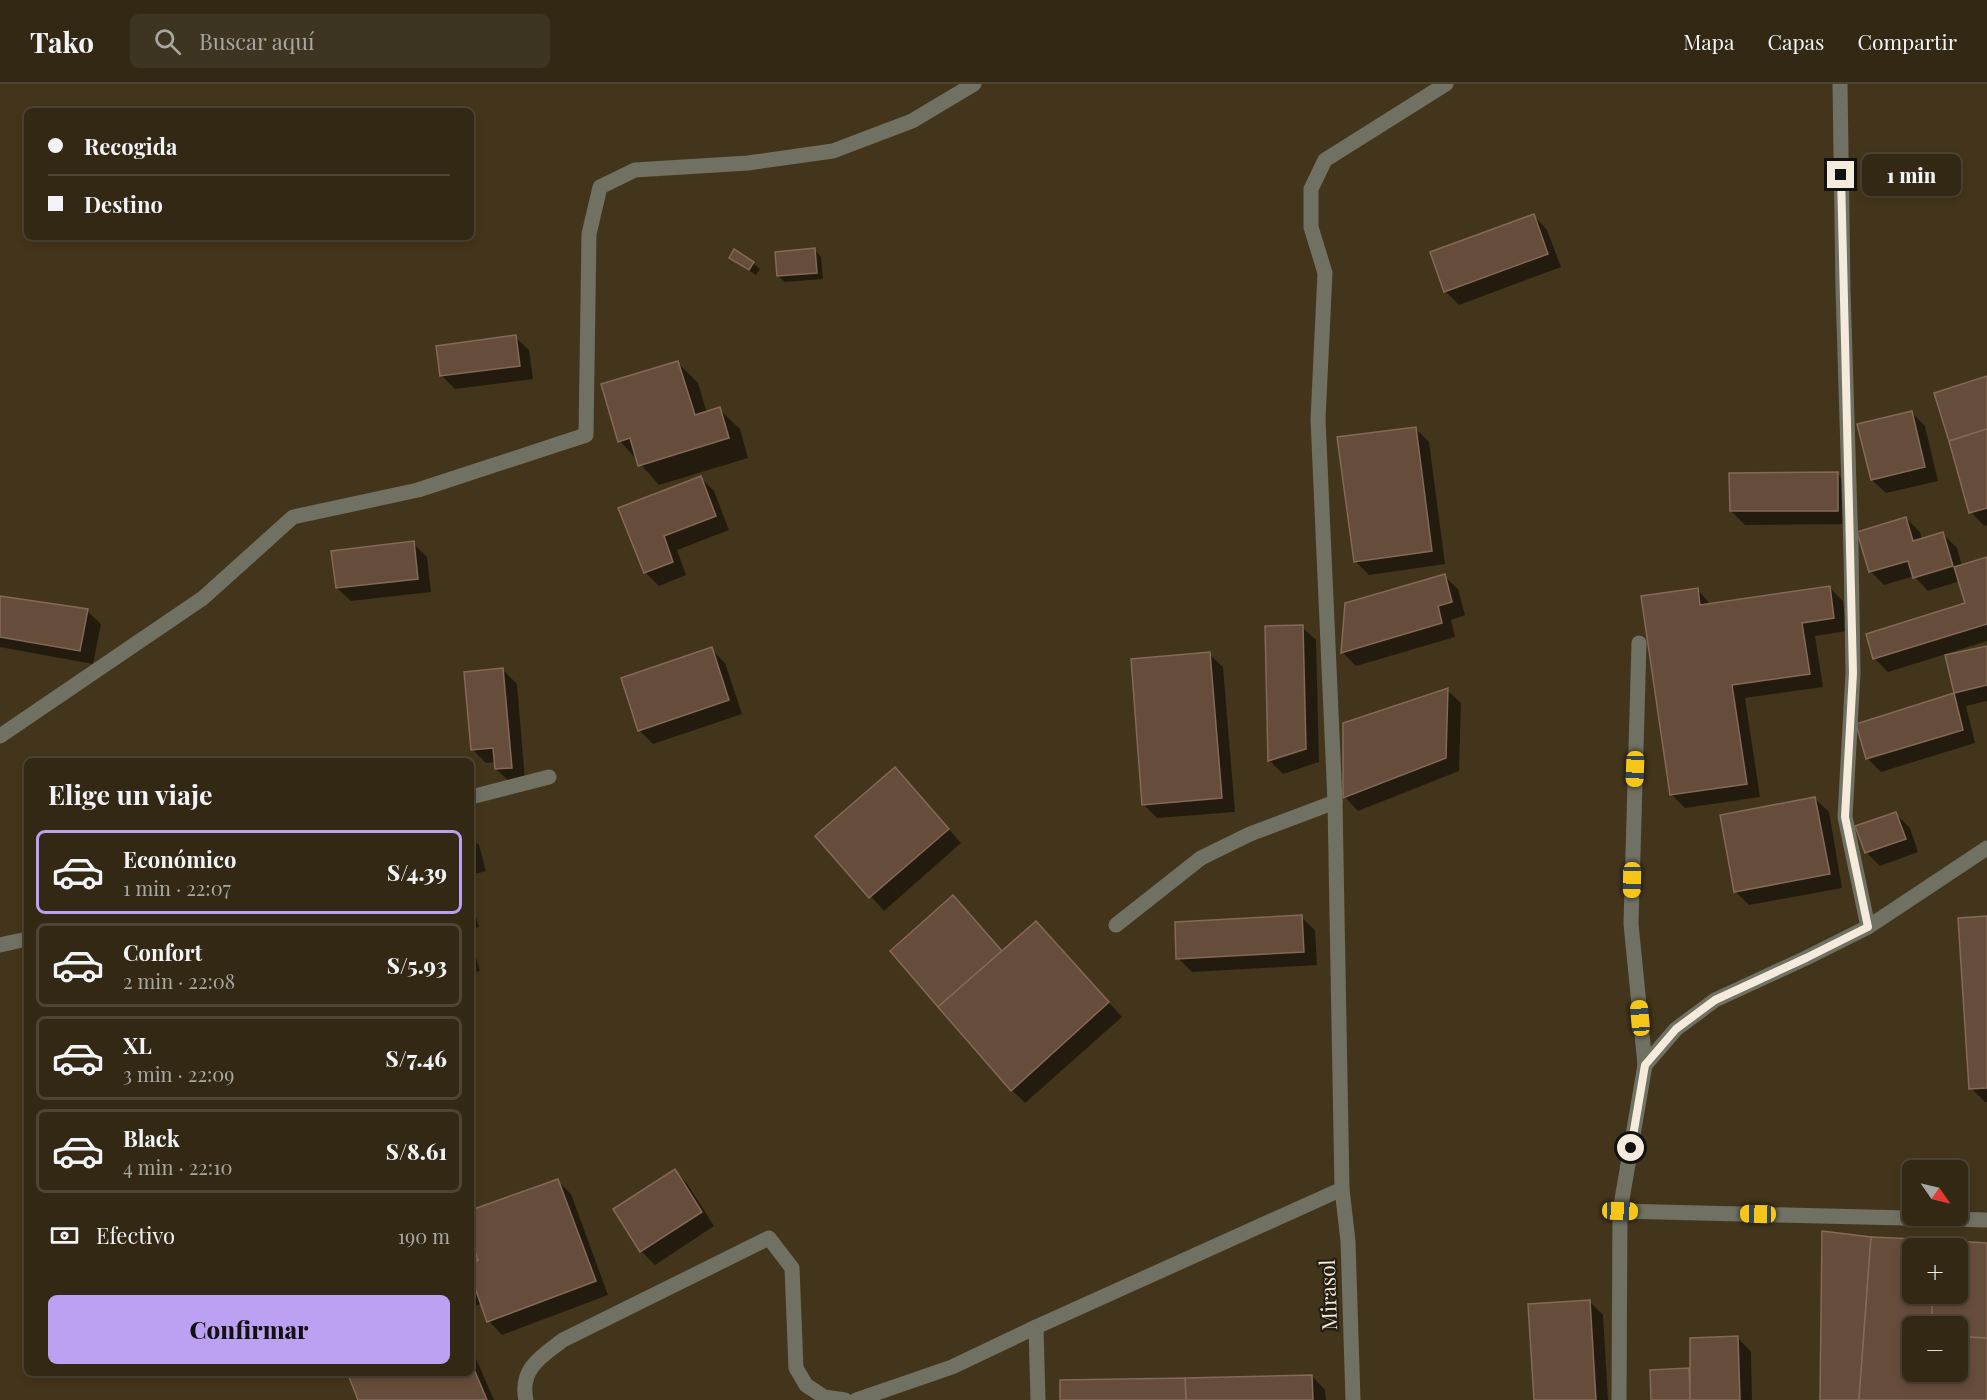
<!DOCTYPE html>
<html lang="es">
<meta charset="utf-8">
<style>
body{margin:0;font-family:"Playfair Display",serif;background:#3d3422;color:#f1f3f6;height:100vh;display:flex;flex-direction:column;font-size:22px;white-space:nowrap}
*{box-sizing:border-box;margin:0}
p{font-size:20px;color:#a8a6a0}
.icon{flex:none;width:33px;height:33px;fill:none;stroke:currentColor;stroke-width:2;stroke-linecap:round;stroke-linejoin:round}
.map{position:relative;flex:1;overflow:hidden}
.drawer{position:absolute;left:24px;top:674px;width:450px;height:618px;display:flex;flex-direction:column;background:#322814;border-radius:9px;box-shadow:0 3px 9px #0003,0 0 0 2px #4d4434}
.drawer>*{flex:none}
.guide{position:absolute;left:24px;top:24px;width:450px;height:132px;border-radius:9px;box-shadow:0 3px 9px #0003,0 0 0 2px #4d4434;display:grid;align-content:center;height:132px;padding:0 24px;background:#322814}
.needle{width:39px;rotate:124deg}
.controls{position:absolute;left:1902px;top:1076px;display:grid;gap:12px}
.controls a{display:grid;place-items:center;width:66px;height:66px;border-radius:9px;background:#322814;box-shadow:0 3px 9px #0003,0 0 0 2px #4d4434;font-size:30px}
.end{position:absolute;width:27px;height:27px;margin:-14px;border:8px solid #f4ebdc;background:#111;box-shadow:0 0 0 3px #111}
.from{border-radius:50%}
.bubble{position:absolute;height:42px;border-radius:9px;background:#322814;box-shadow:0 3px 9px #0003,0 0 0 2px #4d4434;font-size:20px;font-weight:800;line-height:42px;text-align:center}
.car{position:absolute;width:18px;height:36px;margin:-18px -9px;border-radius:8px;box-shadow:0 0 4px 2px #0007;background:linear-gradient(#f5c518 24%,#345 0 40%,#f5c518 0 76%,#345 0 86%,#f5c518 0)}
.guide b{display:flex;align-items:center;gap:21px;height:57px;font-size:22px}
.guide b+b{border-top:2px solid #4d4434}
.guide i{width:15px;height:15px;background:#f1f3f6}
ul{padding:0;list-style:none}
li{display:flex;align-items:center;gap:18px;height:84px;margin:0 12px 9px;padding:0 12px;border:3px solid #4d4434;border-radius:9px}
li div{flex:1}
li b{display:block;font-size:22px}
li em{font-style:normal;font-weight:800}
li.on{border-color:#bca0f2}
li>.icon{width:54px;height:54px;stroke-width:1.5}
h2{padding:0 24px;font-size:27px;line-height:72px}
.pay{display:flex;align-items:center;gap:15px;height:66px;padding:0 24px;font-size:22px}
.pay p{margin-inline-start:auto}
.button{display:flex;gap:12px;margin-top:auto;padding:12px 24px}
.button a{flex:1;height:69px;border-radius:9px;background:#bca0f2;color:#111;font-size:24px;font-weight:800;line-height:69px;text-align:center}
header{display:flex;align-items:center;gap:36px;box-sizing:border-box;height:84px;padding:0 30px;background:#322814;border-bottom:2px solid #4d4434}
header strong{font-size:28px}
nav{display:flex;gap:33px;margin-inline-start:auto;font-size:21px}
.search{width:420px;height:54px;background:#3d3422;display:flex;align-items:center;gap:15px;box-sizing:border-box;padding:0 21px;border-radius:9px;color:#a8a6a0;font-size:22px}
.map>svg:first-child{display:block}
.shadow{fill:#0007;fill-rule:evenodd}
.building{fill:#664c3b;stroke:#846957;stroke-width:1.5}
.lines{fill:none;stroke-linecap:round;stroke-linejoin:round}
.street{stroke:#707163;stroke-width:15}
.route{stroke:#f4ebdc;stroke-width:8}
.labels{text-anchor:middle;stroke-width:4.5;stroke-linejoin:round;paint-order:stroke}
.street-label{font-size:21px;fill:#f4ebdc;stroke:#241e12}
</style>
<header>
<strong>Tako</strong>
<div class="search"><svg class="icon" aria-label="search" viewBox="0 0 24 24"><circle cx="10" cy="10" r="6"/><path d="M15 15l6 6"/></svg>Buscar aquí</div>
<nav><a>Mapa</a><a>Capas</a><a>Compartir</a></nav>
</header>
<div class="map">
<svg width="1987" height="1316" viewBox="0 0 1987 1316">
<rect width="100%" height="100%" fill="#43351b"/>
<!-- shadow -->
<g class="shadow">
<path d="M 1534,132 L 1547,146 L 1561,183 L 1459,221 L 1445,207 Z"/>
<path d="M 815,166 L 821,173 L 823,195 L 785,198 L 778,192 Z"/>
<path d="M 731,173 L 753,179 L 760,185 L 756,191 L 738,180 Z"/>
<path d="M 515,253 L 529,266 L 533,295 L 455,305 L 442,292 Z"/>
<path d="M 678,279 L 698,299 L 707,329 L 719,325 L 740,345 L 748,374 L 659,401 L 620,357 Z"/>
<path d="M 1987,294 L 1987,441 L 1984,442 L 1971,428 Z"/>
<path d="M 1911,328 L 1925,342 L 1938,397 L 1886,409 L 1872,396 Z"/>
<path d="M 1416,345 L 1429,358 L 1445,480 L 1369,491 L 1355,477 Z"/>
<path d="M 1838,390 L 1851,403 L 1851,440 L 1745,441 L 1731,427 Z"/>
<path d="M 700,393 L 714,407 L 729,446 L 677,466 L 686,491 L 659,502 L 645,488 L 620,425 Z"/>
<path d="M 1906,434 L 1920,448 L 1922,456 L 1943,450 L 1957,464 L 1962,482 L 1987,474 L 1987,557 L 1946,570 L 1947,572 L 1987,563 L 1987,617 L 1966,622 L 1975,659 L 1881,688 L 1867,674 L 1858,641 L 1955,610 L 1946,570 L 1888,588 L 1874,574 L 1967,520 L 1960,497 L 1928,507 L 1914,492 L 1884,501 L 1870,487 Z"/>
<path d="M 413,459 L 427,473 L 431,508 L 351,517 L 337,504 Z"/>
<path d="M 1444,492 L 1458,505 L 1465,531 L 1451,536 L 1455,553 L 1356,582 L 1342,568 Z"/>
<path d="M 1829,503 L 1843,517 L 1847,547 L 1815,552 L 1823,603 L 1745,614 L 1760,713 L 1685,724 L 1671,710 L 1697,505 L 1711,521 Z"/>
<path d="M 0,513 L 87,527 L 101,540 L 93,580 L 0,563 Z"/>
<path d="M 1267,543 L 1302,543 L 1316,556 L 1319,678 L 1283,690 L 1270,677 Z"/>
<path d="M 711,565 L 725,579 L 742,630 L 653,660 L 639,646 Z"/>
<path d="M 1209,570 L 1223,583 L 1235,728 L 1157,734 L 1144,721 Z"/>
<path d="M 503,586 L 517,600 L 525,697 L 510,698 L 496,685 L 496,678 L 486,679 L 472,665 Z"/>
<path d="M 1447,606 L 1461,619 L 1459,687 L 1358,727 L 1345,713 L 1344,640 Z"/>
<path d="M 908,699 L 961,759 L 884,827 L 817,752 Z"/>
<path d="M 1815,715 L 1829,728 L 1842,804 L 1749,821 L 1735,807 Z"/>
<path d="M 1896,730 L 1910,744 L 1918,768 L 1880,782 L 1866,768 Z"/>
<path d="M 471,754 L 479,761 L 486,787 L 471,791 Z"/>
<path d="M 471,815 L 479,843 L 471,845 Z"/>
<path d="M 1301,833 L 1315,846 L 1317,881 L 1192,888 L 1178,874 Z"/>
<path d="M 1987,834 L 1987,1018 L 1985,1018 L 1971,1004 Z"/>
<path d="M 1050,853 L 1122,933 L 1025,1019 L 1012,1006 L 1003,868 Z"/>
<path d="M 471,856 L 480,887 L 471,890 Z"/>
<path d="M 675,1087 L 688,1101 L 714,1142 L 655,1181 L 641,1167 Z"/>
<path d="M 558,1097 L 571,1110 L 608,1211 L 502,1251 L 489,1237 L 482,1219 L 471,1224 L 471,1129 Z"/>
<path d="M 1871,1154 L 1987,1160 L 1987,1316 L 1822,1316 ZM 1912,1164 L 1958,1164 L 1958,1209 L 1912,1209 ZM 1912,1242 L 1958,1242 L 1958,1287 L 1912,1287 Z"/>
<path d="M 1589,1217 L 1603,1231 L 1608,1316 L 1535,1316 Z"/>
<path d="M 1738,1254 L 1751,1268 L 1752,1316 L 1653,1316 L 1652,1287 L 1690,1286 Z"/>
<path d="M 471,1263 L 494,1316 L 361,1316 L 471,1288 Z"/>
<path d="M 1312,1292 L 1325,1306 L 1326,1316 L 1062,1316 Z"/>
</g>
<!-- building -->
<g class="building">
<path d="M 1534,130 L 1548,170 L 1444,208 L 1430,168 Z"/>
<path d="M 815,164 L 817,189 L 777,192 L 775,168 Z"/>
<path d="M 734,165 L 754,178 L 749,186 L 729,174 Z"/>
<path d="M 516,251 L 520,282 L 440,292 L 436,262 Z"/>
<path d="M 678,277 L 695,331 L 720,323 L 729,354 L 638,382 L 630,354 L 618,358 L 601,300 Z"/>
<path d="M 1987,292 L 1987,345 L 1949,357 L 1934,309 Z"/>
<path d="M 1912,327 L 1925,383 L 1871,396 L 1857,340 Z"/>
<path d="M 1416,343 L 1432,467 L 1354,478 L 1337,353 Z"/>
<path d="M 1987,345 L 1987,424 L 1969,429 L 1949,357 Z"/>
<path d="M 1838,388 L 1838,427 L 1730,427 L 1729,389 Z"/>
<path d="M 701,392 L 716,432 L 664,452 L 673,478 L 644,489 L 618,424 Z"/>
<path d="M 1906,433 L 1913,457 L 1943,448 L 1953,482 L 1913,494 L 1908,477 L 1869,488 L 1857,448 Z"/>
<path d="M 414,457 L 418,495 L 336,504 L 331,467 Z"/>
<path d="M 1987,473 L 1987,540 L 1873,575 L 1866,550 L 1965,519 L 1954,483 Z"/>
<path d="M 1445,490 L 1452,518 L 1438,522 L 1442,539 L 1341,569 L 1345,519 Z"/>
<path d="M 1830,502 L 1834,534 L 1802,539 L 1810,590 L 1732,601 L 1747,700 L 1670,711 L 1641,512 L 1698,504 L 1700,521 Z"/>
<path d="M 0,512 L 88,525 L 80,567 L 0,553 Z"/>
<path d="M 1303,541 L 1306,665 L 1268,677 L 1265,542 Z"/>
<path d="M 1987,562 L 1987,601 L 1954,609 L 1945,571 Z"/>
<path d="M 712,563 L 729,616 L 638,647 L 621,594 Z"/>
<path d="M 1210,568 L 1222,714 L 1142,721 L 1131,575 Z"/>
<path d="M 503,584 L 512,684 L 495,685 L 493,664 L 471,666 L 464,588 Z"/>
<path d="M 1448,604 L 1446,674 L 1343,714 L 1343,639 Z"/>
<path d="M 1954,609 L 1963,646 L 1866,675 L 1856,640 Z"/>
<path d="M 895,683 L 949,745 L 869,814 L 815,752 Z"/>
<path d="M 1815,713 L 1830,790 L 1734,808 L 1720,731 Z"/>
<path d="M 1896,728 L 1906,755 L 1865,769 L 1855,742 Z"/>
<path d="M 953,811 L 1002,867 L 938,923 L 890,867 Z"/>
<path d="M 1302,831 L 1304,868 L 1176,875 L 1175,838 Z"/>
<path d="M 1987,832 L 1987,1004 L 1969,1005 L 1958,834 Z"/>
<path d="M 1036,837 L 1109,918 L 1011,1007 L 938,923 Z"/>
<path d="M 675,1085 L 702,1128 L 640,1168 L 613,1125 Z"/>
<path d="M 558,1095 L 596,1197 L 487,1238 L 475,1204 L 471,1205 L 471,1178 L 478,1176 L 471,1158 L 471,1126 Z"/>
<path d="M 1822,1147 L 1871,1153 L 1859,1316 L 1820,1316 Z"/>
<path d="M 1871,1153 L 1937,1156 L 1936,1164 L 1912,1164 L 1912,1209 L 1933,1209 L 1931,1242 L 1912,1242 L 1912,1287 L 1958,1287 L 1958,1252 L 1987,1254 L 1987,1316 L 1859,1316 Z"/>
<path d="M 1937,1156 L 1987,1159 L 1987,1254 L 1958,1252 L 1958,1242 L 1931,1242 L 1933,1209 L 1958,1209 L 1958,1164 L 1936,1164 Z"/>
<path d="M 471,1158 L 478,1176 L 471,1178 Z"/>
<path d="M 1590,1216 L 1596,1316 L 1534,1316 L 1528,1220 Z"/>
<path d="M 1738,1252 L 1740,1316 L 1690,1316 L 1690,1254 Z"/>
<path d="M 471,1278 L 487,1316 L 358,1316 L 347,1288 L 471,1288 Z"/>
<path d="M 1689,1284 L 1690,1316 L 1651,1316 L 1650,1286 Z"/>
<path d="M 1312,1291 L 1313,1316 L 1186,1316 L 1185,1294 Z"/>
<path d="M 1185,1294 L 1186,1316 L 1060,1316 L 1060,1296 Z"/>
</g>
<g class="lines">
<!-- street -->
<g class="street">
<path d="M 1840,0 L 1843,205 L 1851,466 L 1853,589 L 1845,733 L 1868,843"/>
<path d="M 1639,559 L 1631,840 L 1645,981 L 1676,945 L 1715,916 L 1806,874 L 1868,843 L 1987,764"/>
<path d="M 0,652 L 203,514 L 293,433 L 418,406 L 586,351 L 589,150 L 600,103 L 635,86 L 748,79 L 833,67 L 912,37 L 974,0"/>
<path d="M 471,713 L 549,693"/>
<path d="M 1116,841 L 1201,774 L 1250,750 L 1335,718"/>
<path d="M 0,861 L 27,855"/>
<path d="M 1620,1127 L 1987,1136"/>
<path d="M 1036,1243 L 1038,1316"/>
<path d="M 526,1316 C 519,1285 542,1272 563,1256 L 769,1154 L 792,1184 L 796,1284 L 806,1301 L 824,1313 L 845,1316"/>
<path d="M 856,1316 L 952,1283 L 1036,1243 L 1342,1105"/>
<path d="M 1353,1316 L 1348,1157 L 1342,1105 L 1335,718 L 1318,335 L 1325,189 L 1311,143 L 1311,105 L 1325,76 L 1446,0"/>
<path d="M 1619,1316 L 1620,1127 L 1645,981"/>
</g>
</g>
<g class="lines">
<!-- route -->
<path class="route" d="M 1631,1064 L 1645,981 L 1676,945 L 1715,916 L 1806,874 L 1868,843 L 1845,733 L 1853,589 L 1841,91"/>
</g>
<g class="labels">
<!-- street labels -->
<g class="street-label">
<text transform="translate(1329 1211) rotate(-92)" y="7">Mirasol</text>
</g>
</g>
</svg>
<div class="controls">
<a><svg class="needle" viewBox="-14 -14 28 28"><path d="M0-13l5 13h-10z" fill="#e53935"/><path d="M0 13l5-13h-10z" fill="#a8a6a0"/></svg></a>
<a>+</a>
<a>−</a>
</div>
<i class="end from" style="left:1631px;top:1064px"></i>
<i class="end" style="left:1841px;top:91px"></i>
<div class="bubble" style="left:1862px;top:70px;width:99px">1 min</div>
<i class="car" style="left:1635px;top:685px;rotate:182deg"></i>
<i class="car" style="left:1632px;top:796px;rotate:181deg"></i>
<i class="car" style="left:1640px;top:934px;rotate:355deg"></i>
<i class="car" style="left:1620px;top:1127px;rotate:92deg"></i>
<i class="car" style="left:1758px;top:1130px;rotate:271deg"></i>
<div class="guide">
<b><i class="from"></i>Recogida</b>
<b><i></i>Destino</b>
</div>
<section class="drawer">
<h2>Elige un viaje</h2>
<ul>
<li class="on"><svg class="icon" aria-label="car" viewBox="0 0 24 24"><path d="M5 17H2v-5l4-1 3-4h7l3 4 3 1v5h-3M9 17h6M6 11h13"/><circle cx="7" cy="17" r="2"/><circle cx="17" cy="17" r="2"/></svg><div><b>Económico</b><p>1 min · 22:07</p></div><em>S/4.39</em></li>
<li><svg class="icon" aria-label="car" viewBox="0 0 24 24"><path d="M5 17H2v-5l4-1 3-4h7l3 4 3 1v5h-3M9 17h6M6 11h13"/><circle cx="7" cy="17" r="2"/><circle cx="17" cy="17" r="2"/></svg><div><b>Confort</b><p>2 min · 22:08</p></div><em>S/5.93</em></li>
<li><svg class="icon" aria-label="car" viewBox="0 0 24 24"><path d="M5 17H2v-5l4-1 3-4h7l3 4 3 1v5h-3M9 17h6M6 11h13"/><circle cx="7" cy="17" r="2"/><circle cx="17" cy="17" r="2"/></svg><div><b>XL</b><p>3 min · 22:09</p></div><em>S/7.46</em></li>
<li><svg class="icon" aria-label="car" viewBox="0 0 24 24"><path d="M5 17H2v-5l4-1 3-4h7l3 4 3 1v5h-3M9 17h6M6 11h13"/><circle cx="7" cy="17" r="2"/><circle cx="17" cy="17" r="2"/></svg><div><b>Black</b><p>4 min · 22:10</p></div><em>S/8.61</em></li>
</ul>
<div class="pay"><svg class="icon" aria-label="cash" viewBox="0 0 24 24"><path d="M3 7h18v10H3z"/><circle cx="12" cy="12" r="2"/></svg>Efectivo<p>190 m</p></div>
<div class="button"><a>Confirmar</a></div>
</section>
</div>
